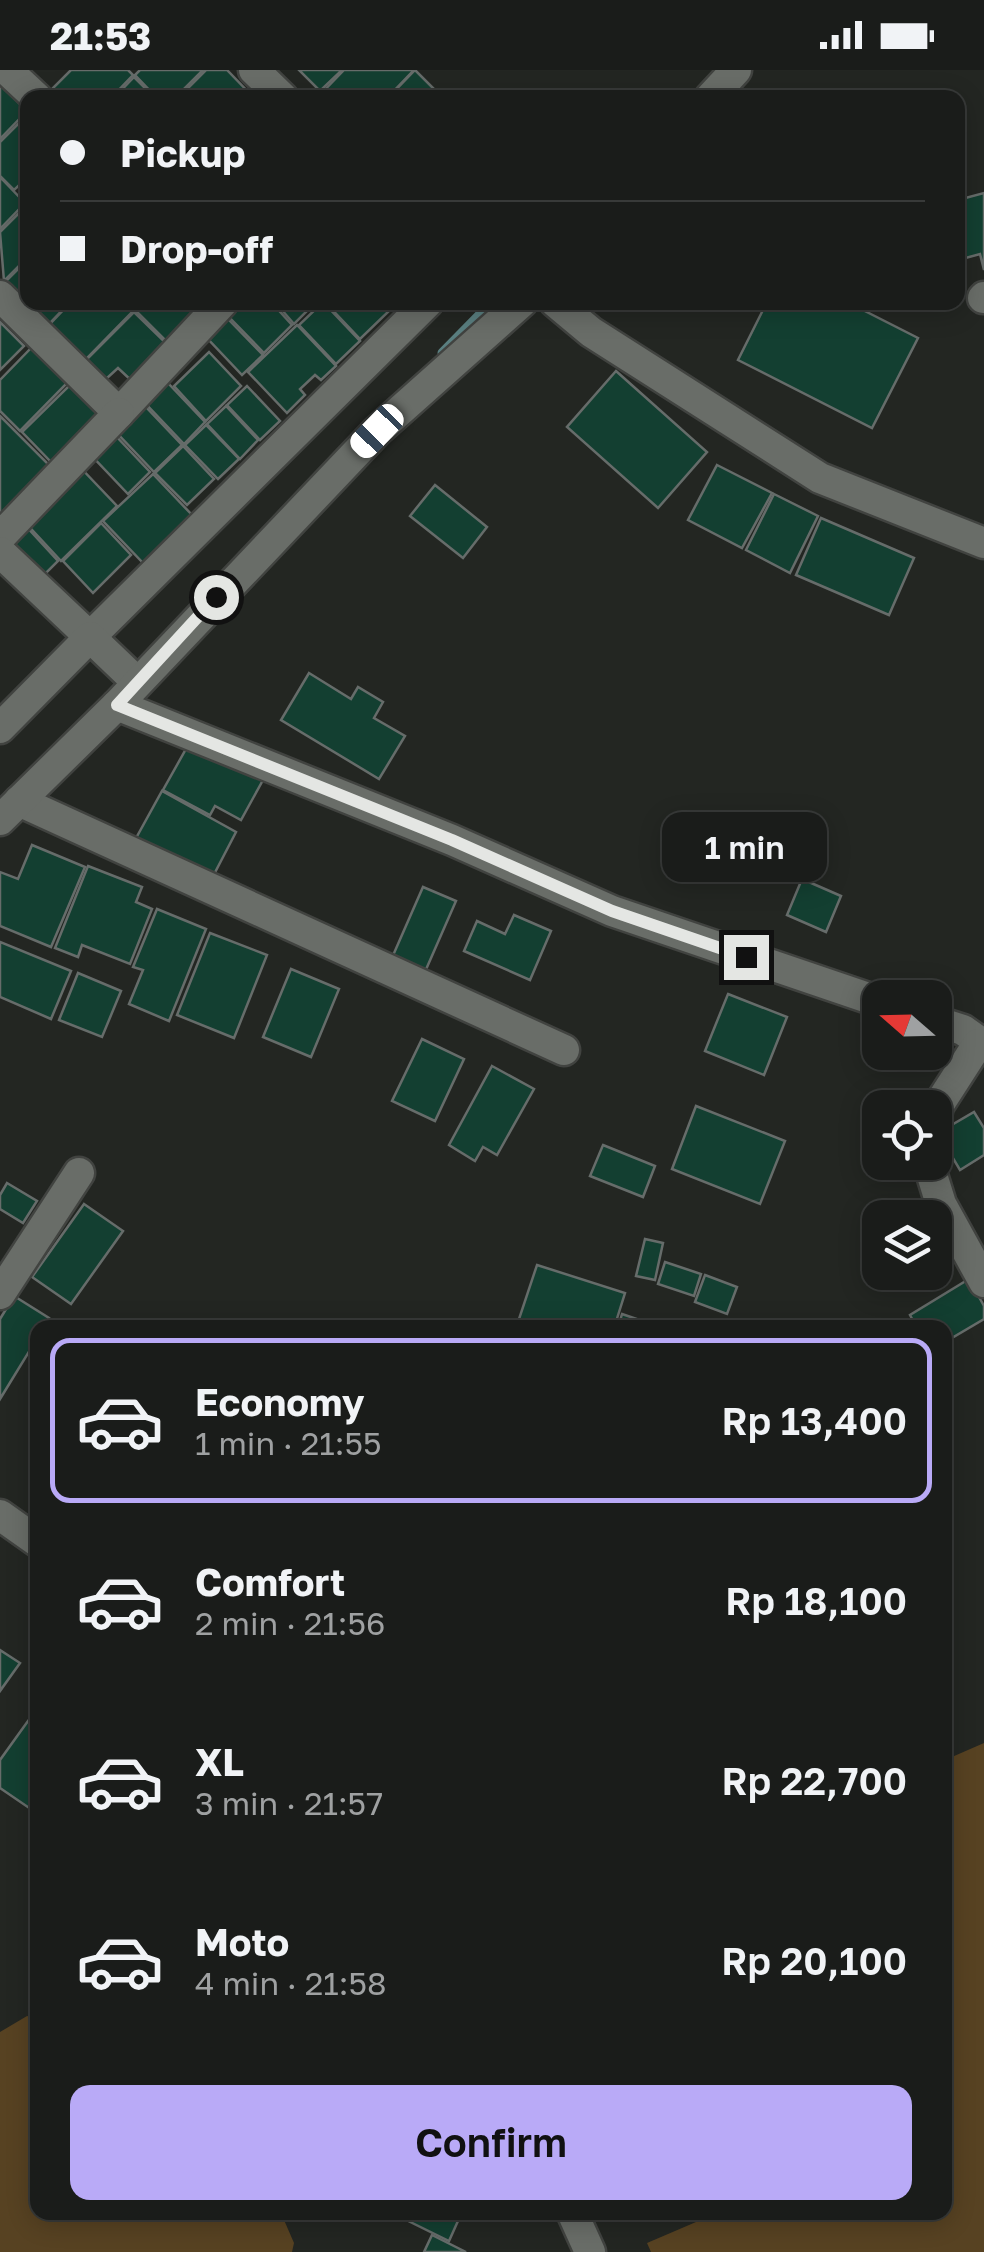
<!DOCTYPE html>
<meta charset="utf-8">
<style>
body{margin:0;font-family:"Golos Text",sans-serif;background:#272927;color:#f1f3f6;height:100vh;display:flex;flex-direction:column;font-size:38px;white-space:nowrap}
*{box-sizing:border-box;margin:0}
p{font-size:32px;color:#9fa1a2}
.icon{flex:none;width:55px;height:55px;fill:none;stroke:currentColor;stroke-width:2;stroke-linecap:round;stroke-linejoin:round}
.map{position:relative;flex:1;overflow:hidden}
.details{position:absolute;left:30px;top:1250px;width:922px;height:900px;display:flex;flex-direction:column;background:#1a1c1a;border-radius:20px;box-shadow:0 5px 25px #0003,0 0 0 2px #383a39}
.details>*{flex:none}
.guide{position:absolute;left:20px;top:20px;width:945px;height:220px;border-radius:20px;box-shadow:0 5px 25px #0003,0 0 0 2px #383a39;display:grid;align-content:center;height:220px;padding:0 40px;background:#1a1c1a}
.needle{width:65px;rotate:290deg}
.fabs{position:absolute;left:862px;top:910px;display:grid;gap:20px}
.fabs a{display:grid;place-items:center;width:90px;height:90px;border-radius:20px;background:#1a1c1a;box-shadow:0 5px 25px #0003,0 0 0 2px #383a39;font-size:50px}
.end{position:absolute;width:45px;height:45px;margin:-22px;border:12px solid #e4e6e3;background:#111;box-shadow:0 0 0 5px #111}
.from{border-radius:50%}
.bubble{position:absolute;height:70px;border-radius:20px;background:#1a1c1a;box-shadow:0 5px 25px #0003,0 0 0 2px #383a39;font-size:32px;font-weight:600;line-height:70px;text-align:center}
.car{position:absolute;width:30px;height:60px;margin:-30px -15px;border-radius:12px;box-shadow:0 0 8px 2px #0007;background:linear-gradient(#fff 24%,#345 0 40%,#fff 0 76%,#345 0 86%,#fff 0)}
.guide b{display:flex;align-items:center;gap:35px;height:95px;font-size:38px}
.guide b+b{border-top:2px solid #383a39}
.guide i{width:25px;height:25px;background:#f1f3f6}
ul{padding:18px 0 0;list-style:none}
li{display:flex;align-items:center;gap:30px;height:165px;margin:0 20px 15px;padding:0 20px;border:5px solid transparent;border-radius:20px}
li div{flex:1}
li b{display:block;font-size:38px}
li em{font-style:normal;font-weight:600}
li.current{border-color:#b9aaf7}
li>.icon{width:90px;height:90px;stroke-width:1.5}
.primary-button{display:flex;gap:20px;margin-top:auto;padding:20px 40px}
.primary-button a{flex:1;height:115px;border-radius:20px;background:#b9aaf7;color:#111;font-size:40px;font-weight:600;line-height:115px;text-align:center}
.status{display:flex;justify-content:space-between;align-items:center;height:70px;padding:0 50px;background:#1a1c1a;direction:ltr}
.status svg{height:28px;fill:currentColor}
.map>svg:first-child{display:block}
.green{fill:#574222}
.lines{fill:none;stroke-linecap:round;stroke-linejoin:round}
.stream{stroke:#5a7f80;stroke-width:11}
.building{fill:#133f31;stroke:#666c6a;stroke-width:2.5}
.minor-casing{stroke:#414340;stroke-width:35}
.minor{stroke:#696d68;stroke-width:30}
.route{stroke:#e4e6e3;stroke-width:12}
</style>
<div class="status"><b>21:53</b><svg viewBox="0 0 49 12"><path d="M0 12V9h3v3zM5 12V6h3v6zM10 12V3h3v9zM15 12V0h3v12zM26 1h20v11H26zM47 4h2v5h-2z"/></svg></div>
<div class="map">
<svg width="984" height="2182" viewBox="0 0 984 2182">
<rect width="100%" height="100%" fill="#232622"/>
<!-- green -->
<g class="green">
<path d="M 984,1673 L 984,2182 L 651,2182 L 647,2173 L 717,2143 L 945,2142 L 945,1690 Z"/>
<path d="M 27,1946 L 37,1948 L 38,2142 L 281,2143 L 294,2173 L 292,2182 L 0,2182 L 0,1962 Z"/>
</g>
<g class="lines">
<!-- stream -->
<path class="stream" d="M 443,283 L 493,232"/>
</g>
<!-- building -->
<g class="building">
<path d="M 71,0 L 128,0 L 133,5 L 111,28 L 59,28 L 51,20 Z"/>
<path d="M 140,0 L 203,0 L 175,28 L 157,28 L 135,5 Z"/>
<path d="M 206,0 L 227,0 L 254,28 L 178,28 Z"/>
<path d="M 299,0 L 342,0 L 320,21 Z"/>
<path d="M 344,0 L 414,0 L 387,28 L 317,28 Z"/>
<path d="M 415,0 L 443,28 L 388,28 Z"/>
<path d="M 134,7 L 155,28 L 114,28 Z"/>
<path d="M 0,14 L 27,41 L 0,69 Z"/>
<path d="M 28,44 L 28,107 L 14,120 L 0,106 L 0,72 Z"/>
<path d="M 0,107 L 25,133 L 0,159 Z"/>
<path d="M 984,123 L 984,200 L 980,184 L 962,189 L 958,172 L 958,130 Z"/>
<path d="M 27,135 L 28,187 L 4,211 L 0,162 Z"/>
<path d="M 28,189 L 28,232 L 70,232 L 47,256 L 4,213 Z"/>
<path d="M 71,232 L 125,232 L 133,241 L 86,289 L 50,254 Z"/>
<path d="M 136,232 L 208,232 L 168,273 L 132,237 Z"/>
<path d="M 244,232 L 271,232 L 292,255 L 264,283 L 229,247 Z"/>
<path d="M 275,232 L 316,232 L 294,254 Z"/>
<path d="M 323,232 L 360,271 L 336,294 L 299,255 Z"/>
<path d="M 325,232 L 379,232 L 388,242 L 360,269 Z"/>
<path d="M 767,232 L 847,232 L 918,268 L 872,358 L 738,290 Z"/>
<path d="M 134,242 L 170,277 L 134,313 L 118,298 L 106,309 L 87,289 Z"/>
<path d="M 227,248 L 263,285 L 242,305 L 207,268 Z"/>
<path d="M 0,252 L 24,276 L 0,300 Z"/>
<path d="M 297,255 L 336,296 L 321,310 L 315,305 L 300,319 L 305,325 L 287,343 L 248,302 Z"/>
<path d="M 34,275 L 70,310 L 20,361 L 0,341 L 0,310 Z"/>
<path d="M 209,282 L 241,316 L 206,351 L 174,316 Z"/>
<path d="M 616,301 L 707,382 L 658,438 L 567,357 Z"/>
<path d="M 73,312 L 103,344 L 52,393 L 22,362 Z"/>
<path d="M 167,312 L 205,352 L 184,374 L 145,333 Z"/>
<path d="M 247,316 L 280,351 L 260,370 L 227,335 Z"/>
<path d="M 143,334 L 182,375 L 154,402 L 115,361 Z"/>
<path d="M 226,336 L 258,370 L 240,389 L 207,354 Z"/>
<path d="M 0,346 L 55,401 L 0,457 Z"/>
<path d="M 206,355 L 239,389 L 218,409 L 185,375 Z"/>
<path d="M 113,363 L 150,402 L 128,424 L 90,384 Z"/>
<path d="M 183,376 L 214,409 L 187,435 L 155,403 Z"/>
<path d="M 78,395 L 117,436 L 61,491 L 22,449 Z"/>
<path d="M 717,395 L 772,423 L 742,478 L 688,450 Z"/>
<path d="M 153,404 L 193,446 L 144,494 L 103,451 Z"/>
<path d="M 435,415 L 487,457 L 463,488 L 410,446 Z"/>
<path d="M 774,424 L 818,446 L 790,503 L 746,480 Z"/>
<path d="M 821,448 L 914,488 L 889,545 L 796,505 Z"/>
<path d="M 23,453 L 58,491 L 35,514 L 0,476 Z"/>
<path d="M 101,453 L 131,485 L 93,523 L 63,491 Z"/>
<path d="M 309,603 L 351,629 L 358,617 L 383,632 L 374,648 L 405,666 L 379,709 L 281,650 Z"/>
<path d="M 191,670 L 263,710 L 241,750 L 215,736 L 210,745 L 163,720 Z"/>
<path d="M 162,721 L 236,762 L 210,812 L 135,770 Z"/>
<path d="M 32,775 L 85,797 L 51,877 L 0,856 L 0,802 L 18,809 Z"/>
<path d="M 88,796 L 142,817 L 136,832 L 152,839 L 130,894 L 82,875 L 78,887 L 55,878 Z"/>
<path d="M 802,809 L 841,826 L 826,862 L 787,845 Z"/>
<path d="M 423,817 L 456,831 L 424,904 L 391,890 Z"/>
<path d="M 157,839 L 206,859 L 169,951 L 129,934 L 143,900 L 133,897 Z"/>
<path d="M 514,845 L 551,861 L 530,910 L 464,881 L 477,851 L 505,864 Z"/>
<path d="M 210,863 L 267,885 L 234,968 L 177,945 Z"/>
<path d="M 0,872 L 71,901 L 51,949 L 0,927 Z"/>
<path d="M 291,899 L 339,919 L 311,987 L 263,967 Z"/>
<path d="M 78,903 L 121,921 L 102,967 L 59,950 Z"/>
<path d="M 728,924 L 787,947 L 764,1005 L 705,981 Z"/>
<path d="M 422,969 L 464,989 L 435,1051 L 392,1031 Z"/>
<path d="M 492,996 L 534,1019 L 497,1085 L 483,1077 L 475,1091 L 449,1075 Z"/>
<path d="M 696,1036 L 785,1071 L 760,1134 L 672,1099 Z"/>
<path d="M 974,1042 L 984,1058 L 984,1085 L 960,1100 L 938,1063 Z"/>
<path d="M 603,1075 L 655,1096 L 643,1127 L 590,1106 Z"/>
<path d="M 7,1113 L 37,1131 L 23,1153 L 0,1139 L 0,1125 Z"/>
<path d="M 84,1134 L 123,1161 L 71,1234 L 32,1207 Z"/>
<path d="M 939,1160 L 952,1187 L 935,1195 L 935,1161 Z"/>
<path d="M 645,1169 L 663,1173 L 655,1210 L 636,1206 Z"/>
<path d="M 665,1192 L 701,1204 L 694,1226 L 658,1214 Z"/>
<path d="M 537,1195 L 625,1223 L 614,1258 L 516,1258 Z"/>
<path d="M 705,1205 L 737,1217 L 727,1244 L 695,1232 Z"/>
<path d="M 969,1209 L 984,1236 L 984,1249 L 945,1272 L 945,1258 L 917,1258 L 910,1245 Z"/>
<path d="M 14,1226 L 49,1248 L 44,1258 L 38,1258 L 38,1267 L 0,1329 L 0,1249 Z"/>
<path d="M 622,1244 L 663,1258 L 618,1258 Z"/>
<path d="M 0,1580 L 20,1593 L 0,1621 Z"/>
<path d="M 28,1651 L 38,1658 L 38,1744 L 0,1718 L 0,1690 Z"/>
<path d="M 390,2142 L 462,2142 L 449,2171 Z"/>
<path d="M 432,2165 L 466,2182 L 424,2182 Z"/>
</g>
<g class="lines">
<!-- minor casing -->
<g class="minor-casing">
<g id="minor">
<path d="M 7,0 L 37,28"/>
<path d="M 254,0 L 283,28"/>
<path d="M 710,28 L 736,0"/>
<path d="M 0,226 L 119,343 L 223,232"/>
<path d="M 983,228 L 984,227"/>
<path d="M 555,232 L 591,262 L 820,408 L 984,473"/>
<path d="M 0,467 L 119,343"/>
<path d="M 0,482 L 90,567 L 428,232"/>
<path d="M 117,635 L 452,770 L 612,841 L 880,932"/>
<path d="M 0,658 L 90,567 L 136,611"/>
<path d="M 19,731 L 564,980"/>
<path d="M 0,750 L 117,635 L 377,361 L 522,232"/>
<path d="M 935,951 L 963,960 L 984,975"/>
<path d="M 935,1051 L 938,1036 L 978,974"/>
<path d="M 928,1092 L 941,1134 L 984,1212"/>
<path d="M 0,1224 L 79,1103"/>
<path d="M 0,1445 L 38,1472"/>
<path d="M 572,2142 L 590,2182"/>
</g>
</g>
<!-- minor -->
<use href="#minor" class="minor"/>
</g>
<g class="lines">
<!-- route -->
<path class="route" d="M 216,527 L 117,635 L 452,770 L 612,841 L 746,887"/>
</g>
</svg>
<div class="fabs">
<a><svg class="needle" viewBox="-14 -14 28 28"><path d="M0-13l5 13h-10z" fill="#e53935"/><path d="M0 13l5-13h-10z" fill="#9fa1a2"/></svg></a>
<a><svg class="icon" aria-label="locate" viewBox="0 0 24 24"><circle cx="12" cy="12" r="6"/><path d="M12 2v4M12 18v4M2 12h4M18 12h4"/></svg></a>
<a><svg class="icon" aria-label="layers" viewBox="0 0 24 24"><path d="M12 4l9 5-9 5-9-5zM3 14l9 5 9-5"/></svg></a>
</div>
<i class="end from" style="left:216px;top:527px"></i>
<i class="end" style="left:746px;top:887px"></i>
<div class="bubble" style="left:662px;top:742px;width:165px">1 min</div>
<i class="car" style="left:377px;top:361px;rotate:224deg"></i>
<div class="guide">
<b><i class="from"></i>Pickup</b>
<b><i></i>Drop-off</b>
</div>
<section class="details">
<ul>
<li class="current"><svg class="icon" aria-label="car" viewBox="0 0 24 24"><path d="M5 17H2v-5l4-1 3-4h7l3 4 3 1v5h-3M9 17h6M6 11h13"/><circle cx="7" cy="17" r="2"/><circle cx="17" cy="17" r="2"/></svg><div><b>Economy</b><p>1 min · 21:55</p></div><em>Rp 13,400</em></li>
<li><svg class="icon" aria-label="car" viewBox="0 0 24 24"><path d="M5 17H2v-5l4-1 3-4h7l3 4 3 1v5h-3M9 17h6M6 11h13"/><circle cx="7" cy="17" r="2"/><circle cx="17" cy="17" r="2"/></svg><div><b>Comfort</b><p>2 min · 21:56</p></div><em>Rp 18,100</em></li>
<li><svg class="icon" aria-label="car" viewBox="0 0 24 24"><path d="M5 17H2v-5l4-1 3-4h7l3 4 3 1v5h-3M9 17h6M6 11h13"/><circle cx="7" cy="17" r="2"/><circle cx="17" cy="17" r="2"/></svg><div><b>XL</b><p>3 min · 21:57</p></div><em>Rp 22,700</em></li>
<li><svg class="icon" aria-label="car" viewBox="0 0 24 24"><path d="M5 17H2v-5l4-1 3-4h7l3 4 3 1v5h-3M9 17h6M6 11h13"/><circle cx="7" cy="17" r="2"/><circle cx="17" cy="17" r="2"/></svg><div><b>Moto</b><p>4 min · 21:58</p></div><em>Rp 20,100</em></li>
</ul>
<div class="primary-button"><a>Confirm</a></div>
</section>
</div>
